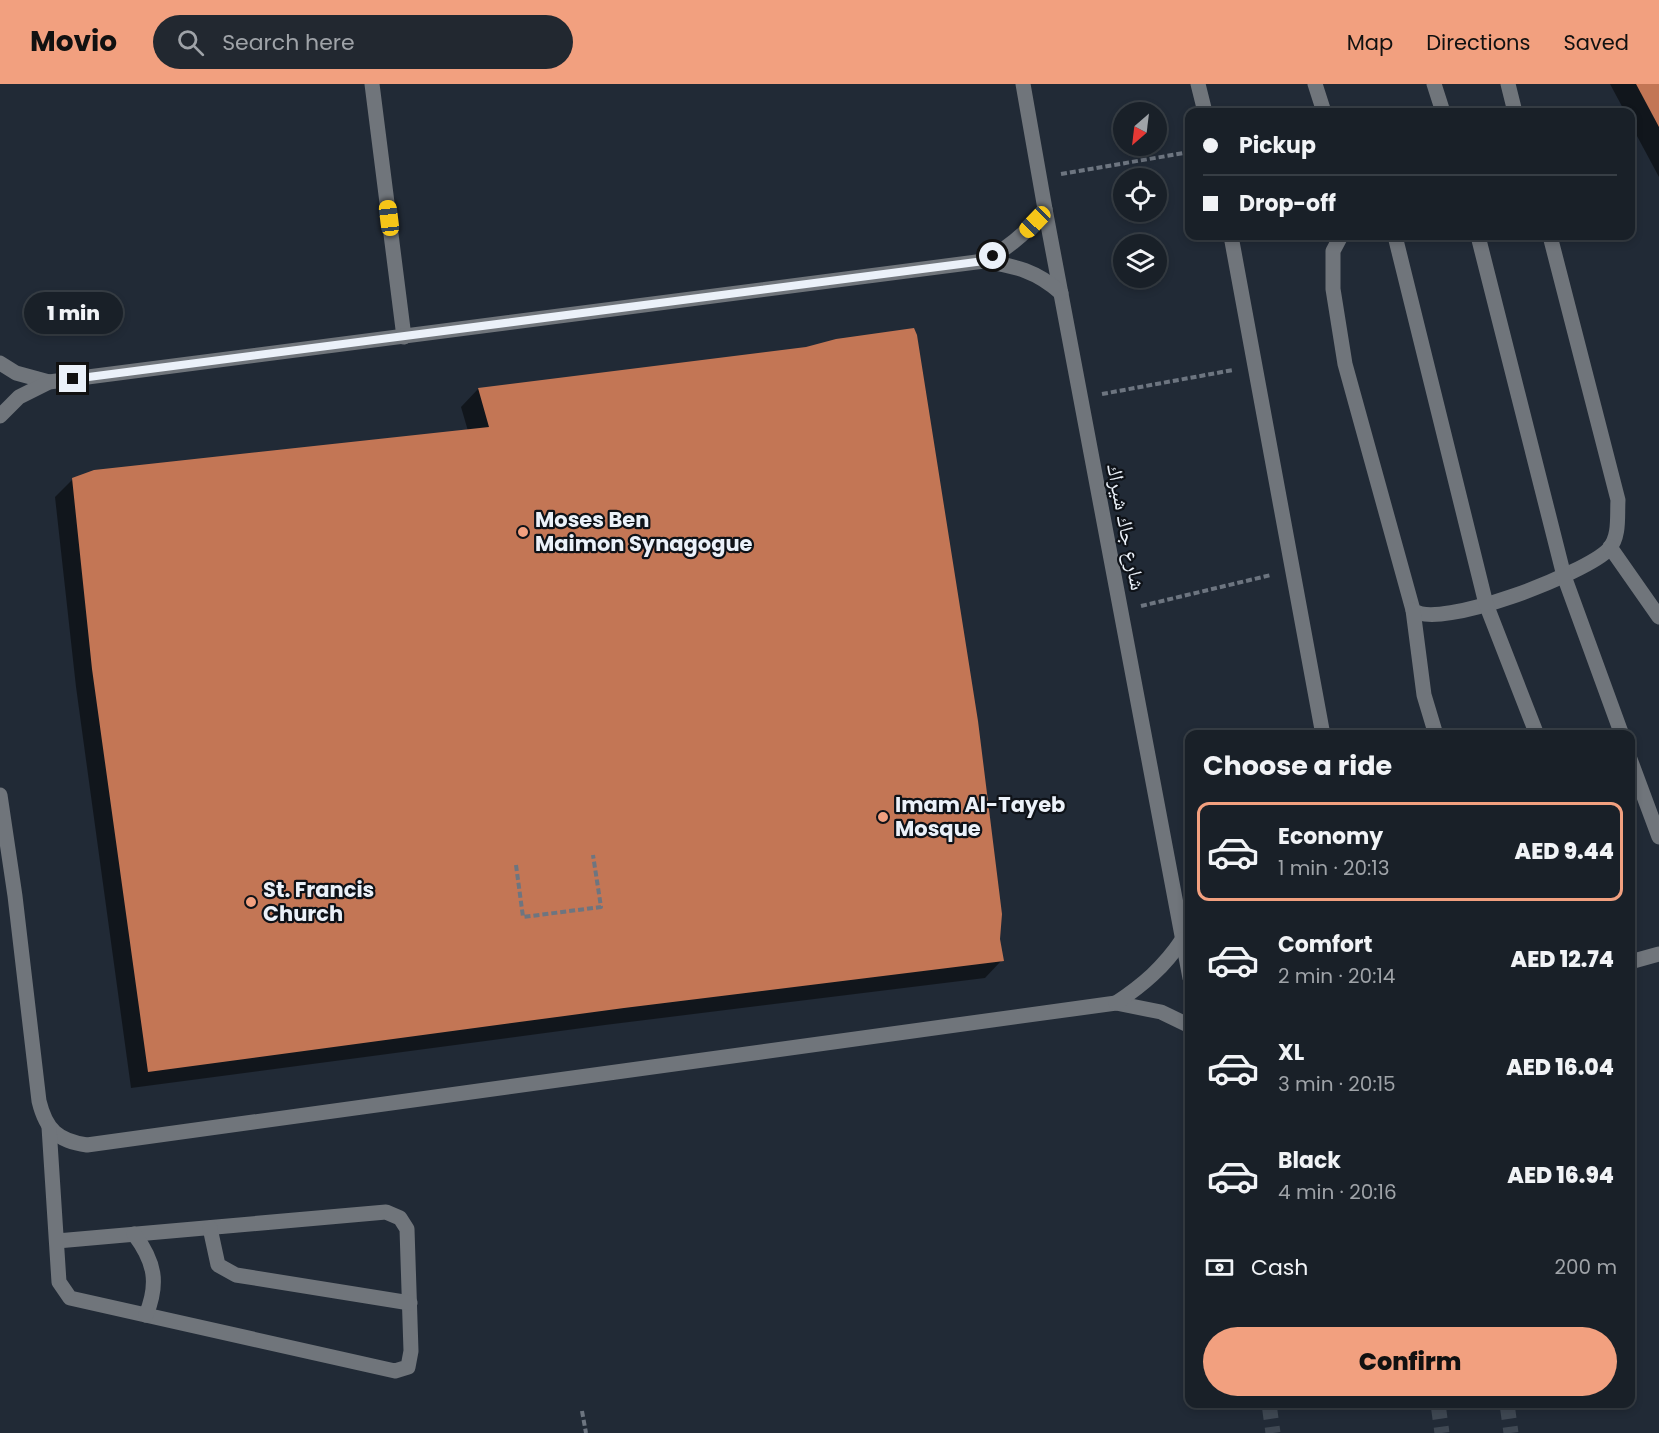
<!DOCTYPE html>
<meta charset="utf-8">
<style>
body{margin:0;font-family:Poppins,"Noto Naskh Arabic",sans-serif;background:#222830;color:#f1f3f6;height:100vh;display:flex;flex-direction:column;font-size:22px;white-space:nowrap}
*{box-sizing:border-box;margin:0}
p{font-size:20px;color:#9fa3a8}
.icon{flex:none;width:33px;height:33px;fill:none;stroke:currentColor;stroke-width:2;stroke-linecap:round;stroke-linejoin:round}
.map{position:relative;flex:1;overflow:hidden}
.side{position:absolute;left:1185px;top:646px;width:450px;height:678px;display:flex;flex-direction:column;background:#192028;border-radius:12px;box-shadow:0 3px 9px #0003,0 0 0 2px #373e45}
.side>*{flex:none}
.guide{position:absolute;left:1185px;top:24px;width:450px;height:132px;border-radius:12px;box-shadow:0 3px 9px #0003,0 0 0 2px #373e45;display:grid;align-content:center;height:132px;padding:0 18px;background:#192028}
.needle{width:39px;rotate:208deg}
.controls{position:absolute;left:1113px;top:18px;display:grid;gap:12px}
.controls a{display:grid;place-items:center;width:54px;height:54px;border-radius:50%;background:#192028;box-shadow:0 3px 9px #0003,0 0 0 2px #373e45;font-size:30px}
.end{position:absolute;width:27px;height:27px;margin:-14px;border:8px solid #ebf1f9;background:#111;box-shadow:0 0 0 3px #111}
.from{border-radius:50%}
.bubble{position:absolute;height:42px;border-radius:21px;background:#192028;box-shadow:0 3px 9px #0003,0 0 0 2px #373e45;font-size:20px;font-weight:800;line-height:42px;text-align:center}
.car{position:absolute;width:18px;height:36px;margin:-18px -9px;border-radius:8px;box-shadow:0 0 4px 2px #0007;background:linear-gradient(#f5c518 24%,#345 0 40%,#f5c518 0 76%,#345 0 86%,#f5c518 0)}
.guide b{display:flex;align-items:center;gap:21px;height:57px;font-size:22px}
.guide b+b{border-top:2px solid #373e45}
.guide i{width:15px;height:15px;background:#f1f3f6}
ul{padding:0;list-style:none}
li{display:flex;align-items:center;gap:18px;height:99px;margin:0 12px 9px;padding:0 6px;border:3px solid transparent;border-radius:12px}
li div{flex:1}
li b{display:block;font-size:22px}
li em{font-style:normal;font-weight:800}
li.current{border-color:#f2a07f}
li>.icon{width:54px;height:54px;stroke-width:1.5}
h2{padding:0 18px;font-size:27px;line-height:72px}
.pay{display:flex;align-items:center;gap:15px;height:66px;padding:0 18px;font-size:22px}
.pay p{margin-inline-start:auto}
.action{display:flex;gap:12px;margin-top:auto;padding:12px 18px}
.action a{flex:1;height:69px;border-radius:36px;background:#f2a07f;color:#111;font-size:24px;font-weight:800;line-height:69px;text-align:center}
header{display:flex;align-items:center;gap:36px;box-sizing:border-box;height:84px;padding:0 30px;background:#f2a07f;color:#111}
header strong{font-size:28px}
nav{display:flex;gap:33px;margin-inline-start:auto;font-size:21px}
.search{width:420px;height:54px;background:#222830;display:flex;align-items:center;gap:15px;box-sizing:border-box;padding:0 21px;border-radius:33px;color:#9fa3a8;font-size:22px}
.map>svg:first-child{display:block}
.shadow{fill:#0007}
.building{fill:#c37655}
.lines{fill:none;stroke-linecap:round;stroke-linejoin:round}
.minor-tunnel{stroke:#3f4853;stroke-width:15;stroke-dasharray:15 8;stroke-linecap:butt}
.path{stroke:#6d7580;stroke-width:4;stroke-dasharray:6 3;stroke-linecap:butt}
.minor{stroke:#70757b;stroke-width:15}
.route{stroke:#ebf1f9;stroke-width:8}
.poi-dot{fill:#f2a07f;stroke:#0e1218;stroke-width:2}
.labels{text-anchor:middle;stroke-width:4.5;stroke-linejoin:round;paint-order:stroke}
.poi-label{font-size:21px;font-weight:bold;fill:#ebf1f9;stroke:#0e1218;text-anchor:start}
.street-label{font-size:21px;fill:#ebf1f9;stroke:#0e1218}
</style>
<header>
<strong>Movio</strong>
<div class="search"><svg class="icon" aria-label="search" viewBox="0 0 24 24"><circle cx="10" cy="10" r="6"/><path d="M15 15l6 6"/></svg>Search here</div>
<nav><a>Map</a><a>Directions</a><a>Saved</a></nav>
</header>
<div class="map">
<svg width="1659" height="1349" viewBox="0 0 1659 1349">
<rect width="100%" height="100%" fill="#212a36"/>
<!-- shadow -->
<g class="shadow">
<path d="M 1610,0 L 1659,0 L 1659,93 L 1630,39 L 1630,28 L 1625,28 Z"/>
<path d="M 807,264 L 999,855 L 1002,876 L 985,894 L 605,941 L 131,1004 L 76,603 L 55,413 L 72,396 L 468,347 L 461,323 L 478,305 Z"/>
</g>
<!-- building -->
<g class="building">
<path d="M 1636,0 L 1659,0 L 1659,43 Z"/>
<path d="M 914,244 L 917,251 L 978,637 L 1002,830 L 1000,855 L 1004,877 L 624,924 L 148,988 L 92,585 L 72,394 L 94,386 L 489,343 L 478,304 L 806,263 L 836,255 Z"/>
</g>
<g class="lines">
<!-- minor-tunnel -->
<g class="minor-tunnel">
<path d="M 1269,1320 L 1273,1349"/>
<path d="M 1438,1320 L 1442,1349"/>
<path d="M 1507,1320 L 1511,1349"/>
</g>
<!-- path -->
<g class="path">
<path d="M 1061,90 L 1190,68"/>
<path d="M 1102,310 L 1233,286"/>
<path d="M 1141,522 L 1271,491"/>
<path d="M 516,781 L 523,833 L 601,823 L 593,771"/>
<path d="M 582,1327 L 586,1349"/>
</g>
<!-- minor -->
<g class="minor">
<path d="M 372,0 L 404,253"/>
<path d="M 1023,0 L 1045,125 L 1190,894"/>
<path d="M 1198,0 L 1205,28"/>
<path d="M 1315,0 L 1324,28"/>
<path d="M 1434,0 L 1443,28"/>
<path d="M 1508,0 L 1515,28"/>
<path d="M 1231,152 L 1323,651"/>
<path d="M 1341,152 L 1333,167 L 1333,205 L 1345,280 L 1413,526 C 1438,547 1587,489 1609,465 C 1620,452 1617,432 1618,416 L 1550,152"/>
<path d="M 1395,152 L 1486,520 L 1537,651"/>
<path d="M 1478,152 L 1564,492 L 1622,651"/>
<path d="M 984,177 C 1009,164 1028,148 1045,125"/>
<path d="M 0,279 L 16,289 L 49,298"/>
<path d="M 0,332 L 19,313 L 49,298 L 984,177 C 1015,182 1037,187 1061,209"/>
<path d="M 1610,463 L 1659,533"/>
<path d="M 1413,526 L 1424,611 L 1436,651"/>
<path d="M 1630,675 L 1659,753"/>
<path d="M 0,711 L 15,812 L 39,1017 C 46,1046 58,1057 87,1061 L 1116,919 L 1161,928 L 1190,942"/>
<path d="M 1630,878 L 1659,870"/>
<path d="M 1116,919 C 1143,901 1164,883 1182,856"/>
<path d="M 49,1043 L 59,1198 L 70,1214 L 395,1287 L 408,1283 L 411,1267 L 407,1145 L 400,1134 L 386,1128 L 57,1157"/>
<path d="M 210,1144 L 218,1181 L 236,1191 L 410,1219"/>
<path d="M 134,1150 C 155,1178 159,1199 146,1231"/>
</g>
</g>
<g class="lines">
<!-- route -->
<path class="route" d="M 73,295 L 984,177 L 993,172"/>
</g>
<!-- markers -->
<g class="poi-dot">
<circle cx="523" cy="448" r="6"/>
<circle cx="883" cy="733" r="6"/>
<circle cx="251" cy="818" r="6"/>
</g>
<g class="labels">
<!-- poi labels -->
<g class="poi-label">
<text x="535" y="443">Moses Ben<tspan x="535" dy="24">Maimon Synagogue</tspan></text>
<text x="895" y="728">Imam Al-Tayeb<tspan x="895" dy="24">Mosque</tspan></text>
<text x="263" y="813">St. Francis<tspan x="263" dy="24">Church</tspan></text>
</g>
<!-- street labels -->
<g class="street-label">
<text transform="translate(1126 443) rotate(79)" y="7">شارع جاك شيراك</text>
</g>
</g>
</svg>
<div class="controls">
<a><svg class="needle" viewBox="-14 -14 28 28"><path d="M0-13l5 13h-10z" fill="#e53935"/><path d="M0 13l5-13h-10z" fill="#9fa3a8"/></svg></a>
<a><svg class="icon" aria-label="locate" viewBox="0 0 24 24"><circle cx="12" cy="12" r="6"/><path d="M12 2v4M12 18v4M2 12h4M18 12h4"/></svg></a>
<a><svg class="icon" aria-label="layers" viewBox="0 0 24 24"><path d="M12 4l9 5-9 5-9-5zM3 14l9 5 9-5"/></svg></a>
</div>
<i class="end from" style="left:993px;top:172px"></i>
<i class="end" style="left:73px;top:295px"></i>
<div class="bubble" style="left:24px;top:208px;width:99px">1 min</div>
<i class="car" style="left:389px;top:134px;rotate:353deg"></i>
<i class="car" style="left:1035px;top:138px;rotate:224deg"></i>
<div class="guide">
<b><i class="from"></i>Pickup</b>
<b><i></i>Drop-off</b>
</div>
<section class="side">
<h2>Choose a ride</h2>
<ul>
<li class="current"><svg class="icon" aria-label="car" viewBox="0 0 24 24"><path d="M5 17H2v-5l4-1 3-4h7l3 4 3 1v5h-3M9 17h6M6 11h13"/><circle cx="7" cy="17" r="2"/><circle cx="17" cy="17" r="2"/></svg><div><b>Economy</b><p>1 min · 20:13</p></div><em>AED 9.44</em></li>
<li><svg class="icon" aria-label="car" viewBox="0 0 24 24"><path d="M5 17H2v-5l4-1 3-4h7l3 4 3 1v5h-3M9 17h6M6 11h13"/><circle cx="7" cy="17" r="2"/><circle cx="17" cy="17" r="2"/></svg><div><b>Comfort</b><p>2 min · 20:14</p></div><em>AED 12.74</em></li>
<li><svg class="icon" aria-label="car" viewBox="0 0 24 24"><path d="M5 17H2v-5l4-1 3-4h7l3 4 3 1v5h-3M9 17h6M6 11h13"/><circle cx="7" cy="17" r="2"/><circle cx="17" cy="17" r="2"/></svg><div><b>XL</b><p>3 min · 20:15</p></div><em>AED 16.04</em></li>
<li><svg class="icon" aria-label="car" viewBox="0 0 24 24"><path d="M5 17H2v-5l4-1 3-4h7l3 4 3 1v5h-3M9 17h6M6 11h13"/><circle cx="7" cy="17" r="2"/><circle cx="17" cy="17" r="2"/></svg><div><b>Black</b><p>4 min · 20:16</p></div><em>AED 16.94</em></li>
</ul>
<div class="pay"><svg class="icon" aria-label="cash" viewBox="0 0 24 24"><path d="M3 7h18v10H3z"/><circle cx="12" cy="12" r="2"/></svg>Cash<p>200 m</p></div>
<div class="action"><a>Confirm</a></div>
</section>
</div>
